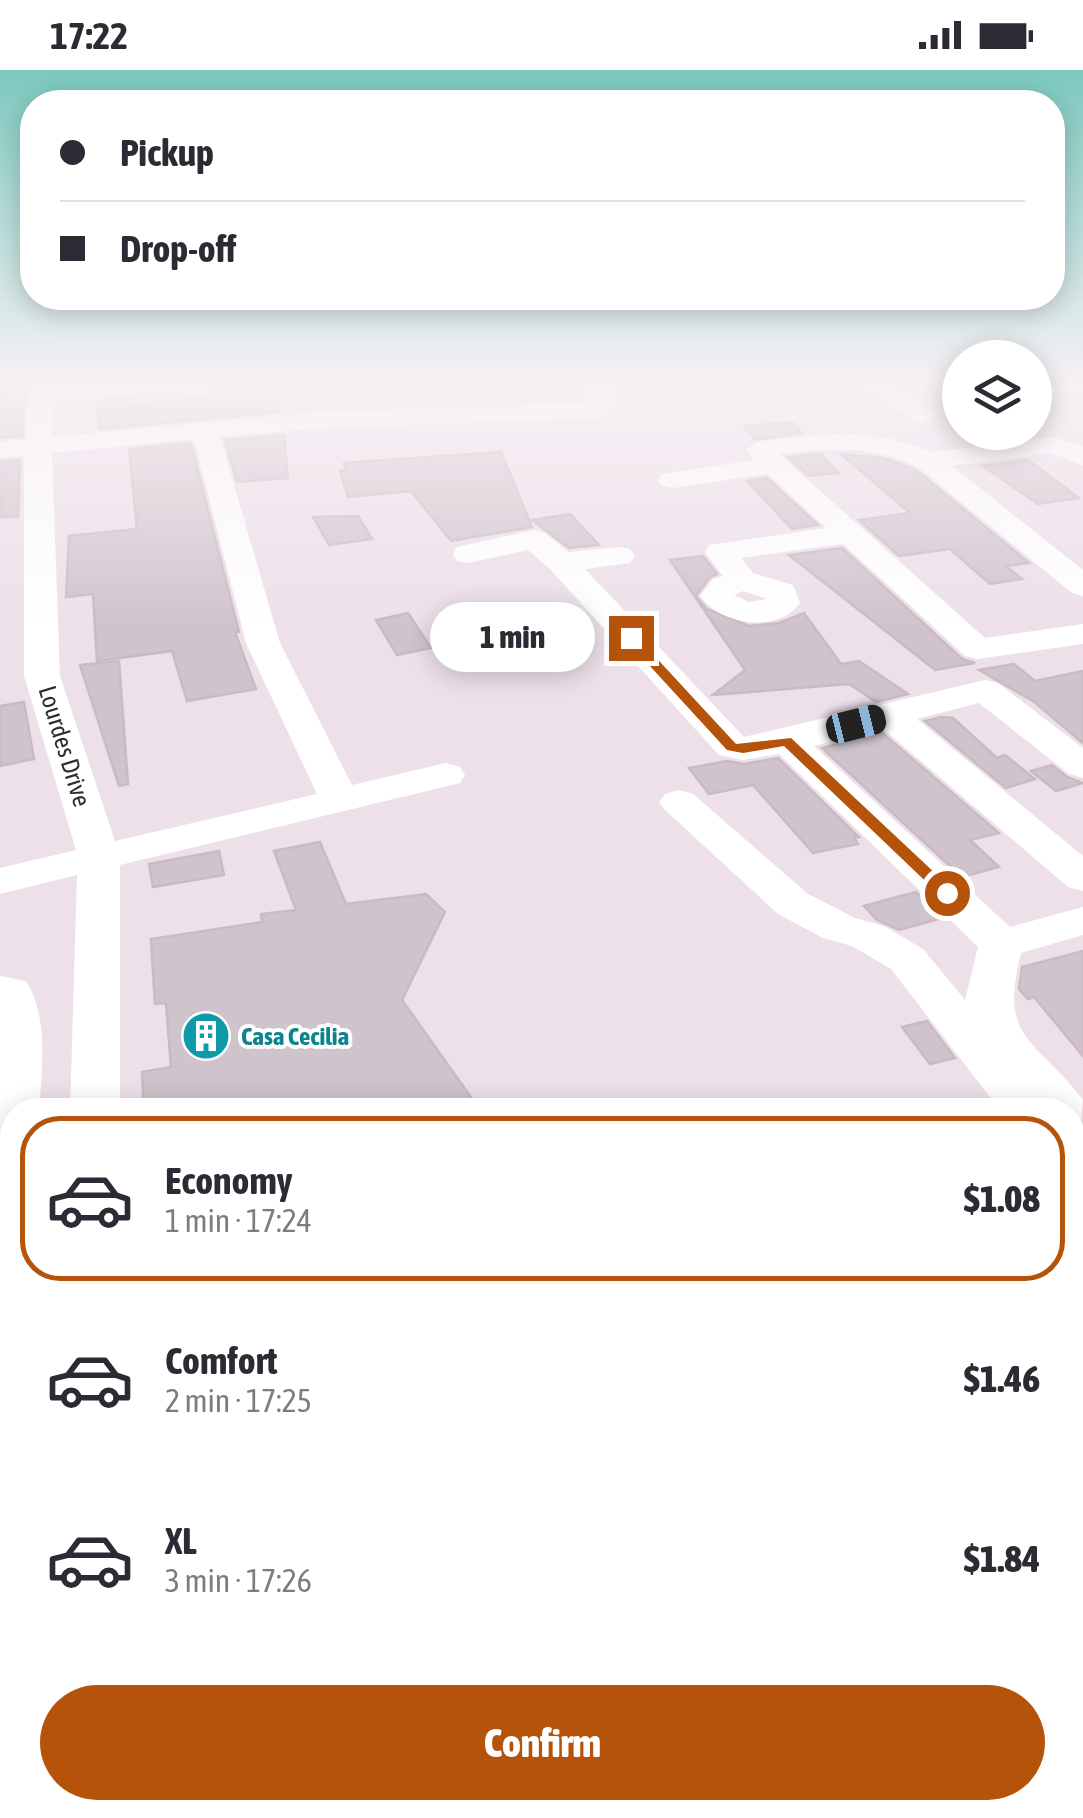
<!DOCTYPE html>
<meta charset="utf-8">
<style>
body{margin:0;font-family:"Asap Condensed",sans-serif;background:#f7f7f7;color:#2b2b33;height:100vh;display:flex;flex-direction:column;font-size:38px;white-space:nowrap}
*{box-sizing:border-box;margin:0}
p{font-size:32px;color:#7c7c81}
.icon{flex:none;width:55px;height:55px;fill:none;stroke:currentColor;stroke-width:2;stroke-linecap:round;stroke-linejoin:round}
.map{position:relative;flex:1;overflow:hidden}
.side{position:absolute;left:0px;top:1028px;width:1085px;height:722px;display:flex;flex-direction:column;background:#fff;border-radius:40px 40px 0 0;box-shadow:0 5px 25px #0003}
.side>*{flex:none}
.guide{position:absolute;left:20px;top:20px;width:1045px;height:220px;border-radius:40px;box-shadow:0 5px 25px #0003;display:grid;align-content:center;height:220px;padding:0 40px;background:#fff}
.buttons{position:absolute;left:942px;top:270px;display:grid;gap:20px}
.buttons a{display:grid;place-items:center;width:110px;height:110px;border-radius:50%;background:#fff;box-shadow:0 5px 25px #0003;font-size:50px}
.end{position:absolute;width:45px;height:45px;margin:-22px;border:12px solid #b45309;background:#fff;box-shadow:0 0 0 5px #fff}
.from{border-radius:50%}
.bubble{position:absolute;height:70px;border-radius:35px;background:#fff;box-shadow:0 5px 25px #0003;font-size:32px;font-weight:800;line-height:70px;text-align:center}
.car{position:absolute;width:30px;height:60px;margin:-30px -15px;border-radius:12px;box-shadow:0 0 8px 2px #0007;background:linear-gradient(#222 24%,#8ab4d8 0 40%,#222 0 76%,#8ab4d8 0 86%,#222 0)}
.guide b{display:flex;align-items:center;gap:35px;height:95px;font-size:38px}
.guide b+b{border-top:2px solid #e1e1e2}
.guide i{width:25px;height:25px;background:#2b2b33}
ul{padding:18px 0 0;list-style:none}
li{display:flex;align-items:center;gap:30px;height:165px;margin:0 20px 15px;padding:0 20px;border:5px solid transparent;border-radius:40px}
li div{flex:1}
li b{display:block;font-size:38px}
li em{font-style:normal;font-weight:800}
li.selected{border-color:#b45309}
li>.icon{width:90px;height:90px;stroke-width:1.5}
.button{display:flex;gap:20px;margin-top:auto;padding:20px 40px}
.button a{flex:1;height:115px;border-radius:60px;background:#b45309;color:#fff;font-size:40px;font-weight:800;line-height:115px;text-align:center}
.status{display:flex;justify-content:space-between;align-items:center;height:70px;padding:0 50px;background:#fff;direction:ltr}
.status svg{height:28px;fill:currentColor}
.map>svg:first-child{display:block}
.building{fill:#d0c4cc;stroke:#c9bac3;stroke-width:2.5}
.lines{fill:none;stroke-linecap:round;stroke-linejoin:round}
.minor{fill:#fff;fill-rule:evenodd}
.highway{fill:#f662d8;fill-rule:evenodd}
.route{fill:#b45309}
.labels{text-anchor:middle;stroke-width:8;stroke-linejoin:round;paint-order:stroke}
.street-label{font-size:25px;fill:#2d2d2d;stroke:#fff}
.culture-label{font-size:25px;font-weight:bold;fill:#0d838f;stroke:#fff;text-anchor:start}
</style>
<div class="status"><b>17:22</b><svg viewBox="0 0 49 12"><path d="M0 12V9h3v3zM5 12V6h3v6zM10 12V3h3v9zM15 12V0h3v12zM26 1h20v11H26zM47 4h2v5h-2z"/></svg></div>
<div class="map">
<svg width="1083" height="1748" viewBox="0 0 1083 1748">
<rect width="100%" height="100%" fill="#ede0e9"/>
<!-- building -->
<g class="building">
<path d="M 275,315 L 280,342 L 99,359 L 97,331 L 130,328 L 130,335 L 210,327 L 209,321 Z"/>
<path d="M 25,321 L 22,366 L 0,368 L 0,323 Z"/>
<path d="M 792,352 L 802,363 L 755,370 L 744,356 Z"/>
<path d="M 284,365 L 288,408 L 237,412 L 225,370 Z"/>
<path d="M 191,373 L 239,562 L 235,562 L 256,619 L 187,631 L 172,581 L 97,591 L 93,524 L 66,527 L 69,466 L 137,459 L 129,379 Z"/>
<path d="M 501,382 L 532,457 L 451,471 L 411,421 L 348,427 L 340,401 L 345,401 L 344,393 Z"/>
<path d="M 821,384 L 838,403 L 809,406 L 788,387 Z"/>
<path d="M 841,384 L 884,388 L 916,400 L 1029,493 L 1006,496 L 1022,509 L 990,514 L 950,479 L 899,486 L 859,450 L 910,443 Z"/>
<path d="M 20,390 L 18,447 L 0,447 L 0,392 Z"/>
<path d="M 1028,390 L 1079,428 L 1038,434 L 983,396 Z"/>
<path d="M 767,408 L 818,455 L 792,459 L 747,411 Z"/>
<path d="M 570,444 L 599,475 L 569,478 L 532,450 Z"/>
<path d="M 358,446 L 372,469 L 329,475 L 313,447 Z"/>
<path d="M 842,478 L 962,589 L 975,593 L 935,600 L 789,485 Z"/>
<path d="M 703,486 L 717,504 L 710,507 L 696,526 L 707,539 L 749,556 L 779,553 L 804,543 L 841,594 L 859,591 L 908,624 L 876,632 L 849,614 L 713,625 L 745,600 L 670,490 Z"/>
<path d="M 408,543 L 431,578 L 397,585 L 376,550 Z"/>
<path d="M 119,591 L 128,714 L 119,716 L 80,595 Z"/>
<path d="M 1014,594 L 1035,611 L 1083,601 L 1083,673 L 1033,631 L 979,600 Z"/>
<path d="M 24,632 L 34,689 L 0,696 L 0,636 Z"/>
<path d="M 941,647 L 953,648 L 997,688 L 1005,685 L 1035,709 L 1006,718 L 925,651 Z"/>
<path d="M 881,662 L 999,763 L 970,770 L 999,797 L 962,807 L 822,678 Z"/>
<path d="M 778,688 L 859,767 L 854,768 L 858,774 L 813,783 L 753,715 L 709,724 L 689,698 L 727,691 L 744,694 Z"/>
<path d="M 1052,695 L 1067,707 L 1083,713 L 1056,721 L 1031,701 Z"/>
<path d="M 320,772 L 346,834 L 426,824 L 445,842 L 402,930 L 480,1040 L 144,1040 L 142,1002 L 171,997 L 166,933 L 155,934 L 151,869 L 262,852 L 261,844 L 296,840 L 274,781 Z"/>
<path d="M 219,781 L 224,805 L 153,817 L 149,794 Z"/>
<path d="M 916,822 L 942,848 L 899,860 L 877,850 L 864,836 Z"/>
<path d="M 1083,881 L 1083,986 L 1034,927 L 1028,929 L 1019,919 L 1022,897 Z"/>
<path d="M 927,951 L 955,988 L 930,994 L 902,957 Z"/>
</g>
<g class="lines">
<!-- minor -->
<g class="minor">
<path d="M 30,311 L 54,311 L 54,316 L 116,311 L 219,311 L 207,318 L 54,331 L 52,367 L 322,342 L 589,333 L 586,311 L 610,311 L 615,334 L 608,345 L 599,348 L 322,358 L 220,367 L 280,573 L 352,715 L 446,693 L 460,697 L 465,705 L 460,713 L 120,795 L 120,1040 L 70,1040 L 77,805 L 0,824 L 0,798 L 76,780 L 24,606 L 24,386 L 0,388 L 0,372 L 25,369 ZM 194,369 L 246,573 L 317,724 L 115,771 L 60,606 L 52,383 Z"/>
<path d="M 853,311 L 883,311 L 938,345 L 925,353 L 916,351 Z"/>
<path d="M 1083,311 L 1083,324 L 1035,333 L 1035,317 Z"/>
<path d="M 846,363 L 889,368 L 932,382 L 1052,367 L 1083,376 L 1083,396 L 1052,383 L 952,396 L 1083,500 L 1083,526 L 1072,523 L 918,397 C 874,375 828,378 779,384 L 985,568 L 1083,554 L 1083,574 L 977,589 L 965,586 L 843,474 L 741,488 L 753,503 L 793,515 L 800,533 C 778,565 719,554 700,526 L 713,509 L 723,506 L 705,482 L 709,475 L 826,458 L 768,404 L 672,418 L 662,416 L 658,410 L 662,404 L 754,390 L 746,379 L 760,371 ZM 743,521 L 767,529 L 749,532 L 734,525 Z"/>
<path d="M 534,460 L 545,463 L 568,482 L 619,477 L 630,479 L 635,486 L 630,493 L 585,499 L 744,667 L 985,610 L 998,613 L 1083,678 L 1083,708 L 1069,704 L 979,633 L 917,649 L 1083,786 L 1083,821 L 1068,817 L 882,658 L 814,676 L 1010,857 L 1083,837 L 1083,865 L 1021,883 C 998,973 1037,968 1083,1030 L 1081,1053 L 1072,1056 L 1072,1040 L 1000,1040 L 891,899 L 852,876 L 823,868 L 778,844 L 665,740 L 659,732 L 665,724 L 679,720 L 693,724 L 808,824 L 855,848 L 884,856 L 923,879 L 965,930 L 978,877 L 779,684 L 743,690 L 719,685 L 550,499 L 528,480 L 468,493 L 457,491 L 453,484 L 457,477 Z"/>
<path d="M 0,906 L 26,911 C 49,948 42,998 39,1040 L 12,1040 L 12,1122 L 0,1126 Z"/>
<path d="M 0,1316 L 12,1320 L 12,1428 L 0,1424 Z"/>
<path d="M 50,1738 L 126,1738 L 128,1748 L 52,1748 Z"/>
<path d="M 690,1738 L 767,1738 L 771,1748 L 694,1748 Z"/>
<path d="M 954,1738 L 1032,1738 L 1036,1748 L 958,1748 Z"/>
</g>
<!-- highway -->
<g class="highway">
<path d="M 1083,1068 L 1083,1160 L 1072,1162 L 1072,1069 Z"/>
<path d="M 12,1258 L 12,1372 L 0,1374 L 0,1260 Z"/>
</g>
</g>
<!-- sky -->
<linearGradient id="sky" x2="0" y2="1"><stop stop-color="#7bc9be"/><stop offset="0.56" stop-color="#f7f1f5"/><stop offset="1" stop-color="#f7f1f5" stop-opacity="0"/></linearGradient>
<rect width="1083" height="556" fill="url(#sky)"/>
<!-- route -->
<path class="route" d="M 627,566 L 636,566 L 736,674 L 791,668 L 953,820 L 953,827 L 942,827 L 784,676 L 743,683 L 727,680 L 627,571 Z"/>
<!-- icons -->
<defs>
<g id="building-disc" transform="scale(2.5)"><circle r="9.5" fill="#0f9aa8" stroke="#fff"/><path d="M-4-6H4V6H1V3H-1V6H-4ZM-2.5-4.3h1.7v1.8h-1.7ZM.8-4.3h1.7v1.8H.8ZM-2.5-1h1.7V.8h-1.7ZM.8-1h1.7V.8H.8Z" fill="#fff"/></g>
</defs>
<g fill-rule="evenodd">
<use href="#building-disc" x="206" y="966"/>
</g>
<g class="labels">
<!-- street labels -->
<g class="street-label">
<text transform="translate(65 676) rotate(73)" y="9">Lourdes Drive</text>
</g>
<!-- culture labels -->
<g class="culture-label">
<text x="241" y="975">Casa Cecilia</text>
</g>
</g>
</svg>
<div class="buttons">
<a><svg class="icon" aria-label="layers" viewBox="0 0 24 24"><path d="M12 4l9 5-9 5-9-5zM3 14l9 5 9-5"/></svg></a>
</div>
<i class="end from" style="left:947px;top:823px"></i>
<i class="end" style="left:631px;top:568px"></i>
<div class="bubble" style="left:430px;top:532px;width:165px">1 min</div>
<i class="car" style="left:856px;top:654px;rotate:76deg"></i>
<div class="guide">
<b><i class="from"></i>Pickup</b>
<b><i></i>Drop-off</b>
</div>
<section class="side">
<ul>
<li class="selected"><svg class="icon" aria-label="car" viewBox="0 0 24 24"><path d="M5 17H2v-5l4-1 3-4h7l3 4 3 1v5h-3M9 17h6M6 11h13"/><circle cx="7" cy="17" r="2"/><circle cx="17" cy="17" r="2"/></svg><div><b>Economy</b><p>1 min · 17:24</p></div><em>$1.08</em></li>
<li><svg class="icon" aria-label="car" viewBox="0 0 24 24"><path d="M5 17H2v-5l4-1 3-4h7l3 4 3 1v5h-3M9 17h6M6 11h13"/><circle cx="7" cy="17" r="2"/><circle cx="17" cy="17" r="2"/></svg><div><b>Comfort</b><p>2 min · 17:25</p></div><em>$1.46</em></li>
<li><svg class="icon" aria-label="car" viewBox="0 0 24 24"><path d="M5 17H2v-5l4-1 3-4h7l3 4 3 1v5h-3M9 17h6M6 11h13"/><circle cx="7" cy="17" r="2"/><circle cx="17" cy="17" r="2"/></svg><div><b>XL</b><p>3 min · 17:26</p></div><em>$1.84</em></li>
</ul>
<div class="button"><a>Confirm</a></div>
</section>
</div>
